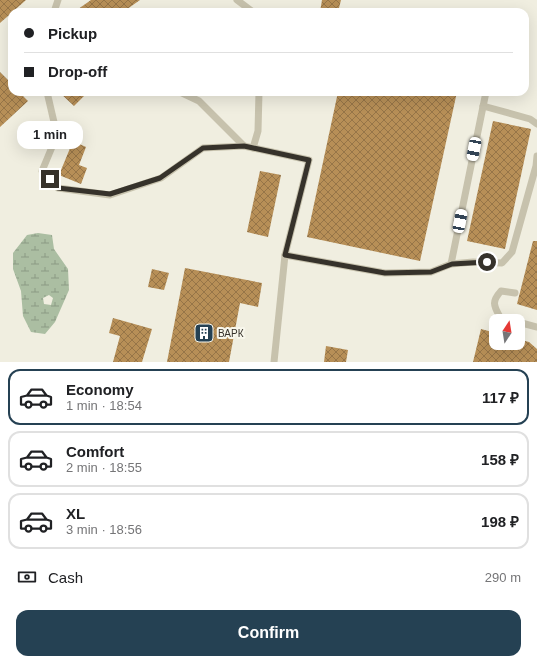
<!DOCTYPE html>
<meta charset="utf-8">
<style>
body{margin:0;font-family:Arial,sans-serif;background:#f6f6f6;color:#202124;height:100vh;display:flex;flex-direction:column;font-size:15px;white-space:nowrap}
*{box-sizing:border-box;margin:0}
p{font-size:13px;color:#757577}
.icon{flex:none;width:22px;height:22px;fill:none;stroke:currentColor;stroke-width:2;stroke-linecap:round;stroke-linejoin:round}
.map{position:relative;height:362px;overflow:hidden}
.side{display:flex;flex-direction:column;background:#fff;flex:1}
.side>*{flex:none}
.banner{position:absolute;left:8px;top:8px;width:521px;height:88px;border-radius:12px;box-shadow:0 4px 16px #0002;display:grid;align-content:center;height:88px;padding:0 16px;background:#fff}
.needle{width:26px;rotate:12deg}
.tools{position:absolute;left:489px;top:314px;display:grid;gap:8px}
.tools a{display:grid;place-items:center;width:36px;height:36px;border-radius:8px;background:#fff;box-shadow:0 4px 16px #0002;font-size:20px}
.end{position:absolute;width:18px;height:18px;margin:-9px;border:5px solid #36322b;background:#fff;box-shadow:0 0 0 2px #fff}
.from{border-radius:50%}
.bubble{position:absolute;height:28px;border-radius:12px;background:#fff;box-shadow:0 4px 16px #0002;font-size:13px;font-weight:700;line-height:28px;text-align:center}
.car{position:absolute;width:12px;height:24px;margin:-12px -6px;border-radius:5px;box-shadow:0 0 3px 1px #0007;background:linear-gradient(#fff 24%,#345 0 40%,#fff 0 76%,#345 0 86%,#fff 0)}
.banner b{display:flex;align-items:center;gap:14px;height:38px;font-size:15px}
.banner b+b{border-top:1px solid #e0e0e0}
.banner i{width:10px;height:10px;background:#202124}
ul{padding:7px 0 0;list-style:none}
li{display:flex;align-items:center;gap:12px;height:56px;margin:0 8px 6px;padding:0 8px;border:2px solid #e0e0e0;border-radius:12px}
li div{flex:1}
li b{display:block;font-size:15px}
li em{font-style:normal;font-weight:700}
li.active{border-color:#254153}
li>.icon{width:36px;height:36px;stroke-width:1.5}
.pay{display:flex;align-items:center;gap:10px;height:44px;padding:0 16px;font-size:15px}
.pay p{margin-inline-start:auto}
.cta{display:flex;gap:8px;margin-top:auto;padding:8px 16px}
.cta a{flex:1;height:46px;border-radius:12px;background:#254153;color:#fff;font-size:16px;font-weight:700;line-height:46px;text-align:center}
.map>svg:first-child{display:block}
.wetland{fill:url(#wetland-marsh);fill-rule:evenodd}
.building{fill:url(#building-cross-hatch)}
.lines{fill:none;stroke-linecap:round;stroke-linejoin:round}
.service{stroke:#c7c2ad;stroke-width:7}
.route{stroke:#36322b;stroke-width:5}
.labels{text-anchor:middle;stroke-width:4;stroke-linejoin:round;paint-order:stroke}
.poi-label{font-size:10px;fill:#36322b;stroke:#f8f7ec;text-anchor:start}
</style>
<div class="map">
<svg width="537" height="362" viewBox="0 0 537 362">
<defs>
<pattern id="wetland-marsh" width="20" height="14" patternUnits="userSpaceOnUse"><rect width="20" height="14" fill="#abbea2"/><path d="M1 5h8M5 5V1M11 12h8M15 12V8" fill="none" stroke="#8c9b84"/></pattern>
<pattern id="building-cross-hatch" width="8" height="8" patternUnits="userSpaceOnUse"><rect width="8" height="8" fill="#b78f57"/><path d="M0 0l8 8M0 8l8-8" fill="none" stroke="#967548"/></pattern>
</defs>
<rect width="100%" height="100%" fill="#f0eee0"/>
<!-- wetland -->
<path class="wetland" d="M 38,233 L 52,235 L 54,249 L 68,269 L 69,290 L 55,322 L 45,334 L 31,332 L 23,316 L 21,291 L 13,269 L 13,253 L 27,235 ZM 49,295 L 53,298 L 51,305 L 44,304 L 43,298 Z"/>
<!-- building -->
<g class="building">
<path d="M 0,0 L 26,0 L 0,23 Z"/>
<path d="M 91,0 L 140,0 L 123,12 L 74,12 Z"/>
<path d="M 322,0 L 341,0 L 338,12 L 320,12 Z"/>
<path d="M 0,72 L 12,84 L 12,92 L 19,92 L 28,101 L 0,127 Z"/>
<path d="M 59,92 L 88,92 L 74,106 Z"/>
<path d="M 338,92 L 457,92 L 420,261 L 307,237 Z"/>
<path d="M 493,121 L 531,129 L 505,249 L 467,241 Z"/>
<path d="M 73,141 L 86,147 L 79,165 L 87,168 L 81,184 L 59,175 Z"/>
<path d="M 260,171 L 281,175 L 268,237 L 247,232 Z"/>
<path d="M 533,241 L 537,241 L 537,310 L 517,304 Z"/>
<path d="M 185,268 L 262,283 L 258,307 L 240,303 L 229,362 L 167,362 Z"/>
<path d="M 152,269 L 169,273 L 164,290 L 148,287 Z"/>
<path d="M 113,318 L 152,329 L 142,362 L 113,362 L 120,336 L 109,333 Z"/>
<path d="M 481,329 L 496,333 L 496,343 L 518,343 L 518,339 L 529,342 L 537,349 L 537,362 L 473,362 Z"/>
<path d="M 326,346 L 348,350 L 346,362 L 324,362 Z"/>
</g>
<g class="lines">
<!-- service -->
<g class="service">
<path d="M 237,0 L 253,12"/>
<path d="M 54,12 L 58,0"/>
<path d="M 47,92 L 57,135 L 42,171 L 58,188 L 110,195 L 161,178 L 203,148 L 244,146"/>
<path d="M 180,92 L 199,101 L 244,146 L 309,160 L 285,255"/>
<path d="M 483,106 L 530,119 L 537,124"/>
<path d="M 253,148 L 258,131 L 259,92"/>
<path d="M 451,264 L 473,262 L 502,263 L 512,252 L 536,166 L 537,156"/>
<path d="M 515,293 L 501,291 C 492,301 493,305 500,317 L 516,321"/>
<path d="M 518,322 L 537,327"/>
<path d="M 274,362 L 285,255 L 385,273 L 431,272 L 451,264 L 486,92"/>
</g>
</g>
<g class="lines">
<!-- route -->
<path class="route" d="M 50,179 L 58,188 L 110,194 L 160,178 L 203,148 L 244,146 L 309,160 L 285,255 L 385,273 L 431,272 L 452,264 L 487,262"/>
</g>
<!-- icons -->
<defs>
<g id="building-square" transform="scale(1)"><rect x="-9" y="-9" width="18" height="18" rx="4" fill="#254153" stroke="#f8f7ec"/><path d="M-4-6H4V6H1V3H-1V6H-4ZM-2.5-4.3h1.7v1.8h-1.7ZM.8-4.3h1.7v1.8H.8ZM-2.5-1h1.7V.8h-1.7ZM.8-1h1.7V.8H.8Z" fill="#fff"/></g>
</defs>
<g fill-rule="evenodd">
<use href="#building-square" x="204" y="333"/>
</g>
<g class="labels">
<!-- poi labels -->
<g class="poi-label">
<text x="218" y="337">ВАРК</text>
</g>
</g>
</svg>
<div class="tools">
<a><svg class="needle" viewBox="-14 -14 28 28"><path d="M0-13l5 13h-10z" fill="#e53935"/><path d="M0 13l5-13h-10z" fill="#757577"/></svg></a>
</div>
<i class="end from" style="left:487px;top:262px"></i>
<i class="end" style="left:50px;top:179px"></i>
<div class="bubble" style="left:17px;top:121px;width:66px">1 min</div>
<i class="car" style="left:474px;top:149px;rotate:191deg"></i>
<i class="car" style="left:460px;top:221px;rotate:11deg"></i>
<div class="banner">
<b><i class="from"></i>Pickup</b>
<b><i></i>Drop-off</b>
</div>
</div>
<section class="side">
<ul>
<li class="active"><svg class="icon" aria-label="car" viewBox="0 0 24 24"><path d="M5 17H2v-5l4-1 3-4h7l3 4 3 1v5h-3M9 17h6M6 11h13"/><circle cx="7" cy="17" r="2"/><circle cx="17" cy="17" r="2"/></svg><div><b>Economy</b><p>1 min · 18:54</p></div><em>117 ₽</em></li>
<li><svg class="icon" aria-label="car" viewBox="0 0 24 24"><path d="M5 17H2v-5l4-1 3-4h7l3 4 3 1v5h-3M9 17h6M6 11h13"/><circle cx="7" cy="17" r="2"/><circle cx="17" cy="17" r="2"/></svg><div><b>Comfort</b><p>2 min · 18:55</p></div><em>158 ₽</em></li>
<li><svg class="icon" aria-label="car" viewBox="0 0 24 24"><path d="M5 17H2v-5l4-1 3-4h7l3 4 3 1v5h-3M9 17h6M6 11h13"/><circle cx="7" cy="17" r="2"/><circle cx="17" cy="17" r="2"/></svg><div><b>XL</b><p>3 min · 18:56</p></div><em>198 ₽</em></li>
</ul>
<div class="pay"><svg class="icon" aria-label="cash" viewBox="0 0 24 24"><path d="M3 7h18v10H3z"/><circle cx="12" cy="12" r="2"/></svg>Cash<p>290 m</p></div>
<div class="cta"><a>Confirm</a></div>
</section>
